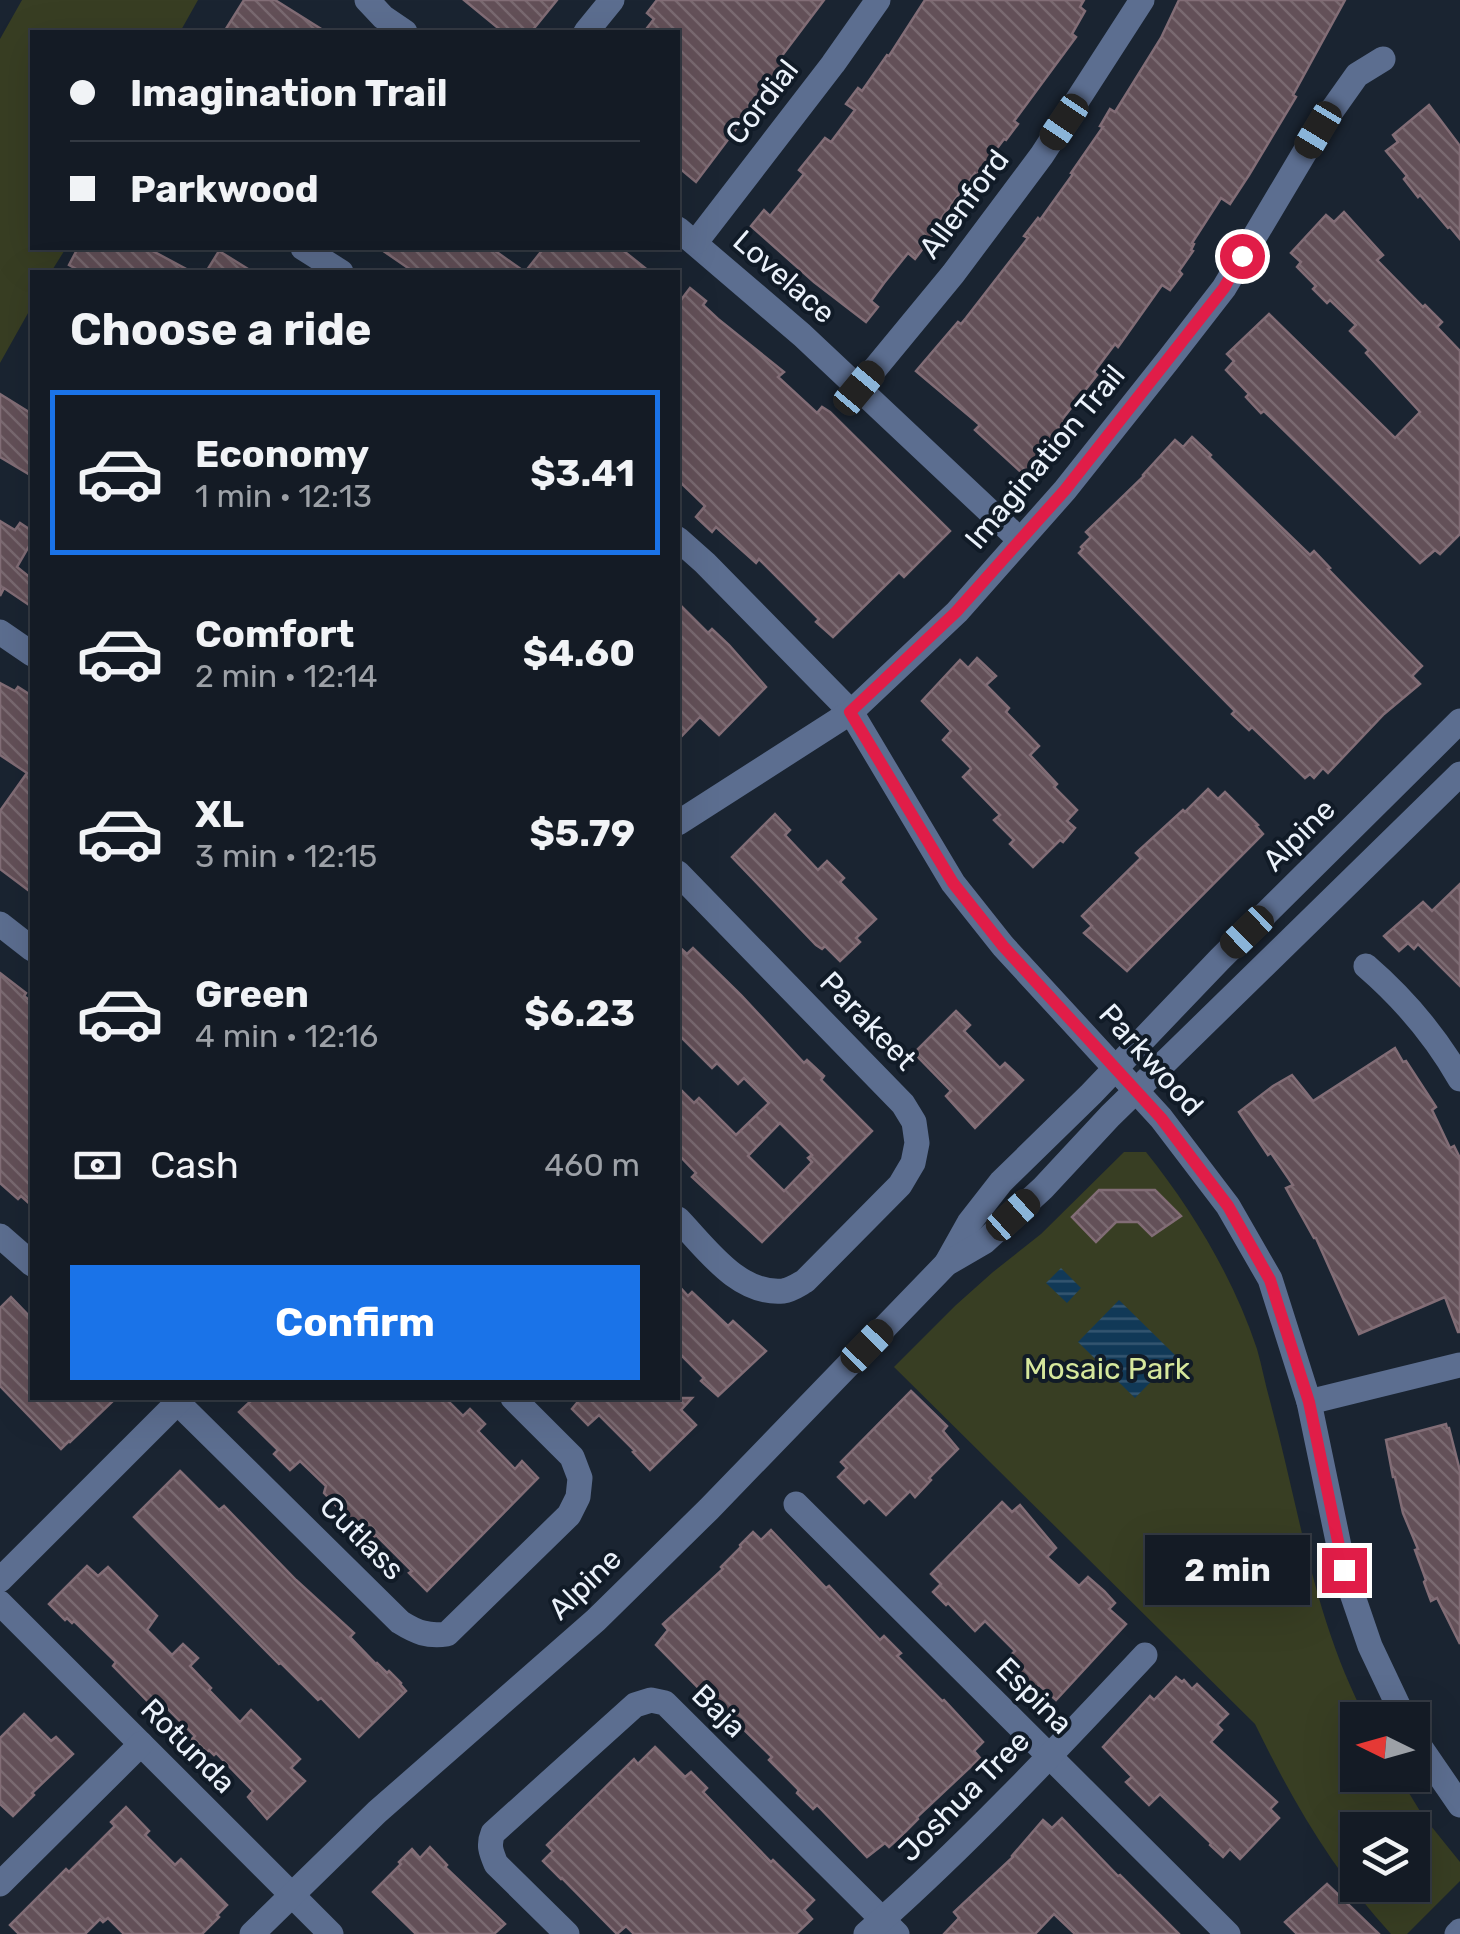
<!DOCTYPE html>
<meta charset="utf-8">
<style>
body{margin:0;font-family:Rubik,sans-serif;background:#1d242d;color:#f1f3f6;height:100vh;display:flex;flex-direction:column;font-size:38px;white-space:nowrap}
*{box-sizing:border-box;margin:0}
p{font-size:32px;color:#9da1a7}
.icon{flex:none;width:55px;height:55px;fill:none;stroke:currentColor;stroke-width:2;stroke-linecap:round;stroke-linejoin:round}
.map{position:relative;flex:1;overflow:hidden}
.panel{position:absolute;left:30px;top:270px;width:650px;height:1130px;display:flex;flex-direction:column;background:#141b25;border-radius:0px;box-shadow:0 10px 40px #0002,0 0 0 2px #333942}
.panel>*{flex:none}
.banner{position:absolute;left:30px;top:30px;width:650px;height:220px;border-radius:0px;box-shadow:0 10px 40px #0002,0 0 0 2px #333942;display:grid;align-content:center;height:220px;padding:0 40px;background:#141b25}
.needle{width:65px;rotate:275deg}
.controls{position:absolute;left:1340px;top:1702px;display:grid;gap:20px}
.controls a{display:grid;place-items:center;width:90px;height:90px;border-radius:0px;background:#141b25;box-shadow:0 10px 40px #0002,0 0 0 2px #333942;font-size:50px}
.end{position:absolute;width:45px;height:45px;margin:-22px;border:12px solid #e11d48;background:#fff;box-shadow:0 0 0 5px #fff}
.from{border-radius:50%}
.bubble{position:absolute;height:70px;border-radius:0px;background:#141b25;box-shadow:0 10px 40px #0002,0 0 0 2px #333942;font-size:32px;font-weight:700;line-height:70px;text-align:center}
.car{position:absolute;width:30px;height:60px;margin:-30px -15px;border-radius:12px;box-shadow:0 0 8px 2px #0007;background:linear-gradient(#222 24%,#8ab4d8 0 40%,#222 0 76%,#8ab4d8 0 86%,#222 0)}
.banner b{display:flex;align-items:center;gap:35px;height:95px;font-size:38px}
.banner b+b{border-top:2px solid #333942}
.banner i{width:25px;height:25px;background:#f1f3f6}
ul{padding:0;list-style:none}
li{display:flex;align-items:center;gap:30px;height:165px;margin:0 20px 15px;padding:0 20px;border:5px solid transparent;border-radius:0px}
li div{flex:1}
li b{display:block;font-size:38px}
li em{font-style:normal;font-weight:700}
li.current{border-color:#1a73e8}
li>.icon{width:90px;height:90px;stroke-width:1.5}
h2{padding:0 40px;font-size:45px;line-height:120px}
.pay{display:flex;align-items:center;gap:25px;height:110px;padding:0 40px;font-size:38px}
.pay p{margin-inline-start:auto}
.action{display:flex;gap:20px;margin-top:auto;padding:20px 40px}
.action a{flex:1;height:115px;border-radius:0px;background:#1a73e8;color:#fff;font-size:40px;font-weight:700;line-height:115px;text-align:center}
.map>svg:first-child{display:block}
.green{fill:#383e23;fill-rule:evenodd}
.water{fill:url(#water-rules)}
.building{fill:url(#building-back-hatch);stroke:#826d76;stroke-width:2.5;fill-rule:evenodd}
.lines{fill:none;stroke-linecap:round;stroke-linejoin:round}
.minor{stroke:#5c6e90;stroke-width:25}
.route{stroke:#e11d48;stroke-width:12}
.labels{text-anchor:middle;stroke-width:8;stroke-linejoin:round;paint-order:stroke}
.street-label{font-size:30px;fill:#ebf2fb;stroke:#111b27}
.park-label{font-size:30px;fill:#d6e79c;stroke:#111b27}
</style>
<div class="map">
<svg width="1460" height="1934" viewBox="0 0 1460 1934">
<defs>
<pattern id="water-rules" width="6" height="5" patternUnits="userSpaceOnUse" patternTransform="scale(2.5)"><rect width="6" height="5" fill="#113957"/><path d="M0 2.5h6" fill="none" stroke="#345670"/></pattern>
<pattern id="building-back-hatch" width="6" height="6" patternUnits="userSpaceOnUse" patternTransform="scale(2.5)"><rect width="6" height="6" fill="#635058"/><path d="M-1 5l2 2M0 0l6 6M5-1l2 2" fill="none" stroke="#7a6a71"/></pattern>
</defs>
<rect width="100%" height="100%" fill="#1a2431"/>
<!-- green -->
<g class="green">
<path d="M 22,0 L 198,0 L 180,32 L 32,32 L 32,248 L 66,248 L 51,272 L 32,272 L 32,306 L 0,363 L 0,39 Z"/>
<path d="M 1124,1152 L 1146,1152 C 1193,1211 1233,1277 1257,1349 C 1262,1366 1265,1384 1270,1401 C 1299,1508 1314,1621 1367,1720 L 1358,1720 L 1358,1775 L 1398,1775 L 1423,1816 L 1460,1862 L 1460,1881 L 1407,1934 L 1391,1934 C 1333,1871 1292,1800 1255,1724 L 894,1367 L 956,1305 L 993,1272 L 1041,1234 ZM 1358,1830 L 1412,1830 L 1412,1885 L 1358,1885 Z"/>
</g>
<!-- water -->
<g class="water">
<path d="M 1061,1268 L 1081,1288 L 1067,1303 L 1046,1283 Z"/>
<path d="M 1119,1300 L 1176,1356 L 1135,1398 L 1078,1342 Z"/>
</g>
<!-- building -->
<g class="building">
<path d="M 244,0 L 275,0 L 326,32 L 224,32 Z"/>
<path d="M 464,0 L 557,0 L 531,32 L 503,32 Z"/>
<path d="M 657,0 L 824,0 L 781,57 L 788,63 L 773,82 L 770,80 L 741,117 L 730,124 L 736,129 L 696,182 L 678,167 L 678,32 L 644,32 L 654,19 L 647,13 Z"/>
<path d="M 925,0 L 1084,0 L 1080,7 L 1085,11 L 1072,34 L 1076,37 L 1014,121 L 1018,124 L 1006,140 L 1004,139 L 977,175 L 975,173 L 939,221 L 942,223 L 915,259 L 908,253 L 884,283 L 871,301 L 878,307 L 866,322 L 814,282 L 751,226 L 764,210 L 770,216 L 804,174 L 799,170 L 825,138 L 831,142 L 855,110 L 846,104 L 858,88 L 862,91 L 887,55 L 889,56 Z"/>
<path d="M 1179,0 L 1345,0 L 1293,95 L 1296,97 L 1249,175 L 1230,204 L 1221,198 L 1192,243 L 1194,244 L 1191,250 L 1193,251 L 1179,271 L 1182,274 L 1170,290 L 1162,285 L 1118,347 L 1115,344 L 1094,372 L 1097,375 L 1064,417 L 1066,419 L 1038,454 L 1040,455 L 1026,471 L 1024,469 L 1022,473 L 975,430 L 980,425 L 916,371 L 958,322 L 961,324 L 966,318 L 1028,238 L 1024,236 L 1038,218 L 1040,220 L 1073,174 L 1071,173 L 1103,127 L 1100,126 L 1110,109 L 1115,112 L 1161,38 Z"/>
<path d="M 1429,105 L 1460,146 L 1460,239 L 1450,227 L 1448,228 L 1420,195 L 1418,197 L 1404,179 L 1407,176 L 1386,151 L 1398,142 L 1393,135 Z"/>
<path d="M 1344,212 L 1383,255 L 1377,260 L 1423,307 L 1425,305 L 1442,322 L 1437,327 L 1460,351 L 1460,534 L 1440,554 L 1435,550 L 1420,563 L 1264,411 L 1261,413 L 1246,397 L 1249,394 L 1226,370 L 1234,361 L 1227,354 L 1269,314 L 1395,438 L 1420,412 L 1366,353 L 1369,350 L 1350,331 L 1356,325 L 1330,300 L 1327,303 L 1313,289 L 1316,286 L 1297,267 L 1301,262 L 1291,253 L 1326,215 L 1334,222 Z"/>
<path d="M 78,248 L 147,248 L 192,272 L 82,272 L 69,265 Z"/>
<path d="M 379,248 L 491,248 L 525,272 L 544,248 L 620,248 L 650,272 L 414,272 Z"/>
<path d="M 219,251 L 253,272 L 206,272 Z"/>
<path d="M 690,288 L 706,301 L 703,305 L 718,319 L 784,372 L 778,377 L 817,413 L 822,407 L 830,412 L 950,531 L 904,577 L 899,572 L 833,637 L 816,622 L 819,619 L 759,559 L 756,563 L 716,527 L 712,532 L 696,517 L 705,506 L 678,480 L 678,304 Z"/>
<path d="M 0,394 L 32,414 L 32,476 L 0,457 Z"/>
<path d="M 1192,437 L 1211,455 L 1209,457 L 1310,555 L 1314,551 L 1330,568 L 1328,569 L 1422,666 L 1412,676 L 1420,684 L 1384,714 L 1328,773 L 1323,768 L 1314,778 L 1310,774 L 1305,778 L 1252,727 L 1249,730 L 1232,714 L 1235,711 L 1079,553 L 1083,549 L 1081,547 L 1091,537 L 1086,532 L 1144,476 L 1143,475 L 1175,440 L 1183,447 Z"/>
<path d="M 0,521 L 15,530 L 20,523 L 32,531 L 32,541 L 17,567 L 32,579 L 32,607 L 4,588 L 0,596 Z"/>
<path d="M 678,603 L 708,633 L 712,629 L 729,645 L 766,687 L 719,735 L 700,717 L 678,740 Z"/>
<path d="M 977,658 L 996,676 L 986,685 L 1009,708 L 1006,712 L 1039,746 L 1030,755 L 1057,784 L 1054,787 L 1077,810 L 1067,821 L 1075,828 L 1063,842 L 1060,840 L 1033,867 L 1010,844 L 1014,840 L 994,820 L 1000,815 L 963,777 L 971,769 L 970,767 L 943,740 L 951,731 L 922,701 L 960,660 L 968,668 Z"/>
<path d="M 0,683 L 15,691 L 18,687 L 32,696 L 32,893 L 0,869 L 0,811 L 27,773 L 0,755 Z"/>
<path d="M 1208,789 L 1218,799 L 1225,792 L 1258,825 L 1256,826 L 1263,834 L 1127,971 L 1084,933 L 1092,926 L 1082,916 L 1141,858 L 1136,853 L 1183,810 L 1185,812 Z"/>
<path d="M 775,814 L 790,830 L 785,835 L 818,870 L 827,861 L 844,878 L 840,882 L 876,919 L 856,938 L 860,942 L 840,961 L 825,946 L 822,949 L 816,945 L 732,857 Z"/>
<path d="M 1460,884 L 1460,986 L 1418,944 L 1414,949 L 1408,943 L 1399,951 L 1384,936 L 1423,902 L 1432,911 Z"/>
<path d="M 678,946 L 687,954 L 693,948 L 741,995 L 804,1063 L 807,1060 L 824,1076 L 821,1080 L 872,1131 L 762,1242 L 692,1177 L 696,1173 L 678,1154 L 678,1087 L 694,1103 L 699,1098 L 736,1135 L 769,1103 L 744,1078 L 738,1084 L 717,1063 L 712,1068 L 678,1034 ZM 780,1123 L 812,1155 L 808,1158 L 812,1162 L 784,1191 L 748,1156 Z"/>
<path d="M 0,973 L 26,993 L 24,996 L 32,1002 L 32,1206 L 21,1196 L 18,1199 L 0,1183 Z"/>
<path d="M 956,1011 L 970,1025 L 964,1031 L 1000,1068 L 1005,1063 L 1023,1080 L 975,1128 L 946,1096 L 951,1091 L 914,1053 Z"/>
<path d="M 1395,1048 L 1403,1062 L 1406,1061 L 1436,1107 L 1432,1110 L 1450,1148 L 1454,1146 L 1460,1158 L 1460,1332 L 1458,1332 L 1445,1297 L 1359,1334 L 1316,1238 L 1314,1238 L 1286,1188 L 1293,1185 L 1271,1153 L 1268,1155 L 1239,1112 L 1273,1086 L 1292,1075 L 1313,1101 Z"/>
<path d="M 1099,1190 L 1155,1190 L 1181,1216 L 1152,1236 L 1138,1222 L 1116,1222 L 1096,1242 L 1072,1217 Z"/>
<path d="M 678,1285 L 688,1296 L 692,1292 L 728,1326 L 733,1321 L 766,1351 L 718,1396 L 701,1381 L 704,1378 L 678,1352 Z"/>
<path d="M 11,1297 L 32,1319 L 32,1398 L 116,1398 L 70,1442 L 69,1441 L 61,1449 L 0,1386 L 0,1308 Z"/>
<path d="M 911,1391 L 947,1426 L 943,1431 L 958,1449 L 929,1478 L 931,1480 L 915,1497 L 910,1491 L 886,1515 L 869,1498 L 864,1503 L 838,1477 L 847,1468 L 841,1462 Z"/>
<path d="M 254,1398 L 445,1398 L 463,1416 L 470,1409 L 485,1424 L 478,1431 L 515,1469 L 522,1461 L 538,1478 L 427,1591 L 409,1573 L 412,1571 L 376,1535 L 370,1541 L 354,1525 L 324,1493 L 326,1486 L 300,1461 L 290,1470 L 274,1454 L 278,1450 L 239,1412 Z"/>
<path d="M 581,1398 L 692,1398 L 681,1410 L 696,1425 L 650,1470 L 633,1452 L 635,1451 L 599,1415 L 588,1425 L 572,1409 Z"/>
<path d="M 1446,1424 L 1447,1428 L 1449,1428 L 1460,1471 L 1460,1644 L 1437,1598 L 1431,1601 L 1424,1582 L 1426,1580 L 1415,1550 L 1418,1549 L 1403,1513 L 1395,1477 L 1393,1477 L 1386,1440 Z"/>
<path d="M 180,1471 L 219,1510 L 224,1506 L 296,1580 L 354,1633 L 350,1637 L 376,1664 L 377,1663 L 387,1673 L 389,1671 L 401,1683 L 400,1684 L 406,1691 L 359,1737 L 321,1698 L 318,1700 L 281,1663 L 279,1664 L 134,1517 Z"/>
<path d="M 1002,1502 L 1012,1512 L 1020,1505 L 1056,1548 L 1047,1557 L 1079,1586 L 1088,1577 L 1104,1591 L 1115,1603 L 1109,1609 L 1126,1624 L 1056,1700 L 1039,1685 L 1034,1689 L 1005,1661 L 1015,1651 L 985,1621 L 975,1631 L 948,1603 L 946,1605 L 933,1592 L 941,1584 L 931,1574 Z"/>
<path d="M 771,1530 L 826,1588 L 829,1586 L 880,1640 L 884,1636 L 901,1653 L 897,1656 L 942,1701 L 944,1700 L 983,1742 L 974,1751 L 980,1758 L 917,1817 L 918,1819 L 902,1835 L 889,1847 L 885,1843 L 867,1857 L 817,1805 L 813,1809 L 797,1793 L 799,1790 L 769,1760 L 772,1757 L 727,1713 L 725,1715 L 656,1645 L 668,1630 L 663,1624 L 723,1569 L 721,1567 L 741,1547 L 740,1545 L 753,1532 L 761,1540 Z"/>
<path d="M 87,1566 L 98,1576 L 108,1567 L 157,1616 L 147,1630 L 172,1655 L 183,1644 L 198,1658 L 190,1666 L 211,1688 L 209,1690 L 240,1722 L 251,1710 L 300,1759 L 291,1768 L 305,1781 L 267,1819 L 248,1797 L 253,1791 L 216,1753 L 214,1755 L 209,1750 L 205,1754 L 191,1740 L 195,1736 L 164,1705 L 158,1712 L 113,1666 L 116,1662 L 74,1621 L 72,1623 L 67,1618 L 65,1620 L 49,1604 Z"/>
<path d="M 1176,1677 L 1182,1682 L 1184,1680 L 1192,1689 L 1197,1684 L 1228,1714 L 1217,1725 L 1222,1730 L 1211,1742 L 1277,1802 L 1270,1809 L 1279,1818 L 1240,1859 L 1230,1849 L 1223,1857 L 1210,1845 L 1211,1843 L 1160,1794 L 1149,1805 L 1126,1782 L 1132,1777 L 1103,1747 L 1150,1696 L 1154,1700 Z"/>
<path d="M 24,1714 L 51,1741 L 56,1737 L 73,1754 L 32,1793 L 34,1795 L 13,1816 L 0,1804 L 0,1738 Z"/>
<path d="M 655,1747 L 685,1777 L 691,1772 L 707,1788 L 703,1792 L 771,1862 L 773,1860 L 814,1900 L 804,1910 L 812,1919 L 796,1934 L 634,1934 L 626,1926 L 617,1934 L 562,1878 L 561,1879 L 543,1861 L 553,1851 L 547,1845 L 634,1759 L 638,1764 Z"/>
<path d="M 126,1807 L 149,1831 L 145,1835 L 175,1865 L 181,1859 L 227,1905 L 217,1915 L 219,1917 L 202,1934 L 124,1934 L 108,1918 L 103,1922 L 100,1919 L 85,1934 L 19,1934 L 10,1925 L 66,1869 L 69,1872 L 115,1826 L 111,1822 Z"/>
<path d="M 1062,1818 L 1118,1876 L 1120,1875 L 1179,1934 L 1075,1934 L 1054,1914 L 1035,1934 L 944,1934 L 959,1918 L 954,1912 L 1013,1857 L 1012,1856 L 1043,1820 L 1052,1828 Z"/>
<path d="M 430,1847 L 447,1865 L 445,1867 L 505,1924 L 494,1934 L 416,1934 L 373,1892 L 401,1864 L 399,1862 L 412,1849 L 420,1858 Z"/>
<path d="M 1327,1884 L 1355,1911 L 1379,1934 L 1297,1934 L 1285,1922 Z"/>
</g>
<g class="lines">
<!-- minor -->
<g class="minor">
<path d="M 367,0 L 383,17 L 405,32"/>
<path d="M 586,32 L 612,0"/>
<path d="M 678,229 L 802,335 L 1020,540"/>
<path d="M 696,242 L 833,64 L 878,0"/>
<path d="M 303,248 L 341,272"/>
<path d="M 859,388 L 953,274 L 1042,155 L 1142,0"/>
<path d="M 678,539 L 705,563 L 851,712 L 953,883 L 1003,946 L 1161,1118 L 1228,1206 L 1270,1279 L 1309,1402 L 1344,1570 L 1370,1646 L 1405,1720"/>
<path d="M 0,632 L 32,654"/>
<path d="M 678,823 L 851,712 L 957,612 L 1065,490 L 1169,359 L 1224,288 L 1318,130 L 1357,75 L 1383,59"/>
<path d="M 678,873 L 903,1104 L 914,1122 L 917,1143 L 913,1163 L 900,1185 L 805,1281 C 798,1285 791,1290 783,1291 C 738,1295 706,1248 678,1219"/>
<path d="M 0,924 L 32,949"/>
<path d="M 1366,966 C 1403,998 1436,1037 1460,1079"/>
<path d="M 0,1236 L 32,1264"/>
<path d="M 946,1264 L 969,1223 L 1001,1182 L 1091,1094 L 1220,959 L 1460,721"/>
<path d="M 173,1398 L 400,1622 C 416,1632 428,1637 447,1634 L 569,1515 L 578,1497 L 580,1478 L 572,1457 L 513,1398"/>
<path d="M 1309,1402 L 1460,1365"/>
<path d="M 796,1504 L 1228,1934"/>
<path d="M 0,1580 L 182,1398"/>
<path d="M 0,1603 L 331,1934"/>
<path d="M 1412,1735 L 1460,1805"/>
<path d="M 0,1884 L 141,1744"/>
<path d="M 252,1934 L 377,1812 L 596,1620 L 709,1509 L 946,1264 L 984,1242 L 1043,1188 L 1110,1116 L 1460,774"/>
<path d="M 567,1934 L 496,1864 C 491,1852 488,1845 493,1833 L 635,1705 L 651,1700 L 665,1703 L 897,1934"/>
<path d="M 866,1934 C 965,1847 1055,1751 1145,1655"/>
<path d="M 1457,1934 L 1460,1931"/>
</g>
</g>
<g class="lines">
<!-- route -->
<path class="route" d="M 1242,256 L 1224,288 L 1065,490 L 956,612 L 850,712 L 953,883 L 1003,946 L 1161,1118 L 1228,1206 L 1270,1280 L 1309,1402 L 1344,1570"/>
</g>
<g class="labels">
<!-- street labels -->
<g class="street-label">
<text transform="translate(762 102) rotate(-52)" y="10">Cordial</text>
<text transform="translate(964 204) rotate(-53)" y="10">Allenford</text>
<text transform="translate(784 277) rotate(41)" y="10">Lovelace</text>
<text transform="translate(1045 457) rotate(-50)" y="10">Imagination Trail</text>
<text transform="translate(1299 835) rotate(-45)" y="10">Alpine</text>
<text transform="translate(868 1021) rotate(46)" y="10">Parakeet</text>
<text transform="translate(1151 1060) rotate(48)" y="10">Parkwood</text>
<text transform="translate(362 1538) rotate(45)" y="10">Cutlass</text>
<text transform="translate(585 1584) rotate(-44)" y="10">Alpine</text>
<text transform="translate(1034 1696) rotate(45)" y="10">Espina</text>
<text transform="translate(719 1711) rotate(44)" y="10">Baja</text>
<text transform="translate(188 1746) rotate(45)" y="10">Rotunda</text>
<text transform="translate(964 1796) rotate(-45)" y="10">Joshua Tree</text>
</g>
<!-- park labels -->
<g class="park-label">
<text x="1107" y="1379">Mosaic Park</text>
</g>
</g>
</svg>
<div class="controls">
<a><svg class="needle" viewBox="-14 -14 28 28"><path d="M0-13l5 13h-10z" fill="#e53935"/><path d="M0 13l5-13h-10z" fill="#9da1a7"/></svg></a>
<a><svg class="icon" aria-label="layers" viewBox="0 0 24 24"><path d="M12 4l9 5-9 5-9-5zM3 14l9 5 9-5"/></svg></a>
</div>
<i class="end from" style="left:1242px;top:256px"></i>
<i class="end" style="left:1344px;top:1570px"></i>
<div class="bubble" style="left:1145px;top:1535px;width:165px">2 min</div>
<i class="car" style="left:1064px;top:122px;rotate:214deg"></i>
<i class="car" style="left:1318px;top:130px;rotate:211deg"></i>
<i class="car" style="left:859px;top:388px;rotate:40deg"></i>
<i class="car" style="left:1247px;top:932px;rotate:226deg"></i>
<i class="car" style="left:1013px;top:1215px;rotate:48deg"></i>
<i class="car" style="left:867px;top:1346px;rotate:44deg"></i>
<div class="banner">
<b><i class="from"></i>Imagination Trail</b>
<b><i></i>Parkwood</b>
</div>
<section class="panel">
<h2>Choose a ride</h2>
<ul>
<li class="current"><svg class="icon" aria-label="car" viewBox="0 0 24 24"><path d="M5 17H2v-5l4-1 3-4h7l3 4 3 1v5h-3M9 17h6M6 11h13"/><circle cx="7" cy="17" r="2"/><circle cx="17" cy="17" r="2"/></svg><div><b>Economy</b><p>1 min · 12:13</p></div><em>$3.41</em></li>
<li><svg class="icon" aria-label="car" viewBox="0 0 24 24"><path d="M5 17H2v-5l4-1 3-4h7l3 4 3 1v5h-3M9 17h6M6 11h13"/><circle cx="7" cy="17" r="2"/><circle cx="17" cy="17" r="2"/></svg><div><b>Comfort</b><p>2 min · 12:14</p></div><em>$4.60</em></li>
<li><svg class="icon" aria-label="car" viewBox="0 0 24 24"><path d="M5 17H2v-5l4-1 3-4h7l3 4 3 1v5h-3M9 17h6M6 11h13"/><circle cx="7" cy="17" r="2"/><circle cx="17" cy="17" r="2"/></svg><div><b>XL</b><p>3 min · 12:15</p></div><em>$5.79</em></li>
<li><svg class="icon" aria-label="car" viewBox="0 0 24 24"><path d="M5 17H2v-5l4-1 3-4h7l3 4 3 1v5h-3M9 17h6M6 11h13"/><circle cx="7" cy="17" r="2"/><circle cx="17" cy="17" r="2"/></svg><div><b>Green</b><p>4 min · 12:16</p></div><em>$6.23</em></li>
</ul>
<div class="pay"><svg class="icon" aria-label="cash" viewBox="0 0 24 24"><path d="M3 7h18v10H3z"/><circle cx="12" cy="12" r="2"/></svg>Cash<p>460 m</p></div>
<div class="action"><a>Confirm</a></div>
</section>
</div>
